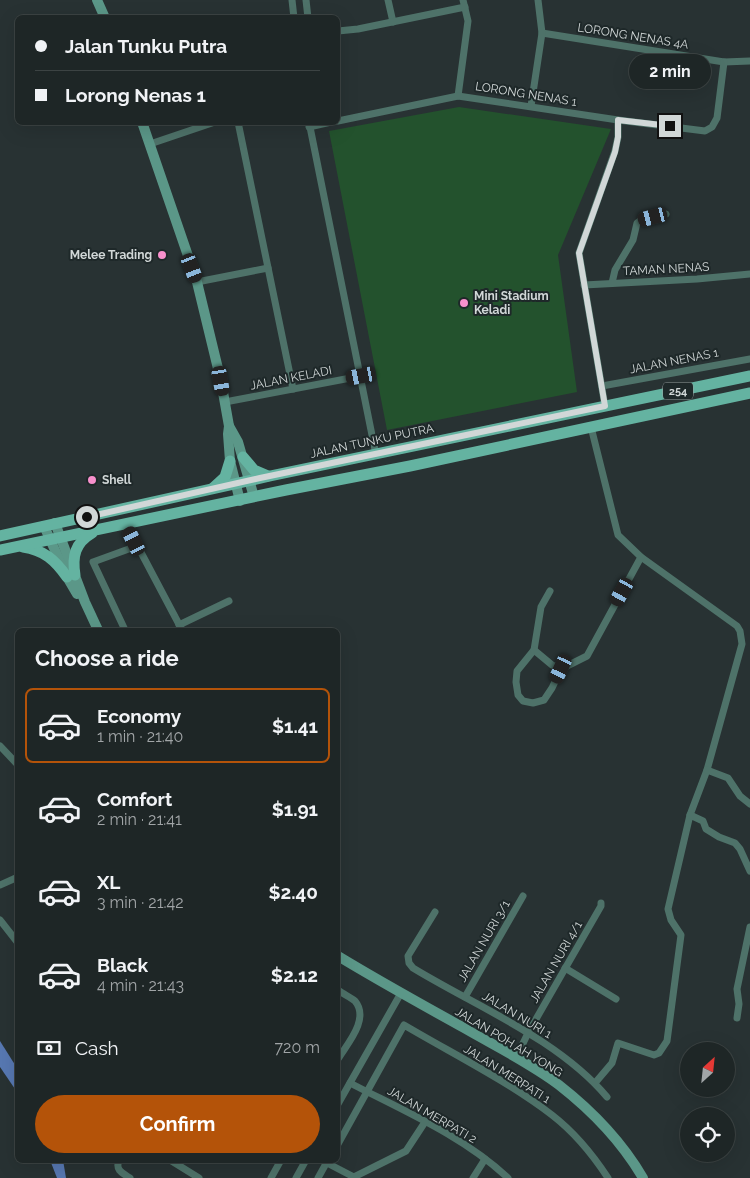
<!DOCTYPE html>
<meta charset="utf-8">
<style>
body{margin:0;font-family:Raleway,sans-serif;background:#262e2e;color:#f1f3f6;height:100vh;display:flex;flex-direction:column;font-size:19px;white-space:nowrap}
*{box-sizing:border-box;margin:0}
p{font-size:16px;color:#a1a5a7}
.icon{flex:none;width:28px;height:28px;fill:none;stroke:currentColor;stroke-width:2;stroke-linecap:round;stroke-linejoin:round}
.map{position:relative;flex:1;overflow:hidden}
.details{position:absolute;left:15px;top:628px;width:325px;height:535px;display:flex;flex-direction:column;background:#1e2626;border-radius:8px;box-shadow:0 5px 20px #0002,0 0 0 1px #3c4343}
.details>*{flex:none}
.top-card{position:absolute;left:15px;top:15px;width:325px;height:110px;border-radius:8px;box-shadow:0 5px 20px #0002,0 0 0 1px #3c4343;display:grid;align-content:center;height:110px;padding:0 20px;background:#1e2626}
.needle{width:32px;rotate:27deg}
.buttons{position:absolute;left:680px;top:1042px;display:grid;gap:10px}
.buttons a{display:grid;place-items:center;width:55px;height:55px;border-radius:50%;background:#1e2626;box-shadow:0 5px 20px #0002,0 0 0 1px #3c4343;font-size:25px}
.end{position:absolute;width:22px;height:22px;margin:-11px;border:6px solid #d1d7d7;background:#111;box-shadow:0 0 0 2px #111}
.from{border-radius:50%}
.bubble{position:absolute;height:35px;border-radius:18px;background:#1e2626;box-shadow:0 5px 20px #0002,0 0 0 1px #3c4343;font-size:16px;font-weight:700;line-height:35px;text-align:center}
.car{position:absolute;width:15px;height:30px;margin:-15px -8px;border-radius:6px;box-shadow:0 0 4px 1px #0007;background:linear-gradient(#222 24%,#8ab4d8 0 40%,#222 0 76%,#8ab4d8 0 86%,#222 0)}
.top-card b{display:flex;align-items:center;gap:18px;height:48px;font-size:19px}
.top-card b+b{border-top:1px solid #3c4343}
.top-card i{width:12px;height:12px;background:#f1f3f6}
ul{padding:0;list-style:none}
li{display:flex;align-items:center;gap:15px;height:75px;margin:0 10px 8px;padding:0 10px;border:2px solid transparent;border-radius:8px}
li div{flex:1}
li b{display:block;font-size:19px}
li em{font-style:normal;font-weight:700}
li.on{border-color:#b45309}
li>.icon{width:45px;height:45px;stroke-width:1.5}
h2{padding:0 20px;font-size:22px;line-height:60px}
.pay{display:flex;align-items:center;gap:12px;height:55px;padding:0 20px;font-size:19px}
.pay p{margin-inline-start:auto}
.cta{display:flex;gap:10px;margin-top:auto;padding:10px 20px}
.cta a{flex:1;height:58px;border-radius:30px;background:#b45309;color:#fff;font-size:20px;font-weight:700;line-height:58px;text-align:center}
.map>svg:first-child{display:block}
.green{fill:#23522d}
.water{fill:#5778b2}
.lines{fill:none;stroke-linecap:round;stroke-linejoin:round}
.street{stroke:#4e7269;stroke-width:7}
.secondary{stroke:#5b9788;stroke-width:10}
.primary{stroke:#64b3a1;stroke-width:11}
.route{stroke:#d1d7d7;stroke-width:6}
.poi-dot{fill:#f890cc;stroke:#1e2829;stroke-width:2}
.labels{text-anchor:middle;stroke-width:4;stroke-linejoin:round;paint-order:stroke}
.shield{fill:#1e2829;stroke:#9ba2a3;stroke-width:1}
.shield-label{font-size:11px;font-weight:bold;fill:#d1d7d7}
.street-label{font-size:12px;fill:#d1d7d7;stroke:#1e2829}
.poi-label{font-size:12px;font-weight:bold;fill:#d1d7d7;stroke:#1e2829;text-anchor:start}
</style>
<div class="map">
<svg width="750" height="1178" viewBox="0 0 750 1178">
<rect width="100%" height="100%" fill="#283233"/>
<!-- green -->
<path class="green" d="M 459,107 L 611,129 L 558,255 L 577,392 L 387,430 L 329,131 Z"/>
<!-- water -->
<g class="water">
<path d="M 0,1041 L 17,1068 L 17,1092 L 0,1067 Z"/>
<path d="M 50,1160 L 63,1160 L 66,1178 L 57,1178 Z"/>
</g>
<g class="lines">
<!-- street -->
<g class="street">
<path d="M 292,0 L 294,18"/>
<path d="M 306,0 L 308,18"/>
<path d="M 388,0 L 393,22"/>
<path d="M 338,31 L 358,29 L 465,7"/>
<path d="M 542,33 L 724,62 L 750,61"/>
<path d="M 458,96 L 468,21 L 463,0"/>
<path d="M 531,106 L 542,33 L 538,0"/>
<path d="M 338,121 L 458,96 L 618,120 L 705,131 L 712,127 L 717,118 L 724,62"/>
<path d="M 238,122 L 293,389"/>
<path d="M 309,122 L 376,455"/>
<path d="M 309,127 L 331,122"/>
<path d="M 150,144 L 215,122"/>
<path d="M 197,282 L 268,268"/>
<path d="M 612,283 L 615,270 L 633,240 L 637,223 L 641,220 L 666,214"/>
<path d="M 584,285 L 697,279 L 750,274"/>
<path d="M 602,386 L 750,359"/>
<path d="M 225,402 L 361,376"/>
<path d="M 605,406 L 579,253 L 615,151 L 618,137 L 618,120"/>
<path d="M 591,427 L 618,535 L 641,557 L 737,626 L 740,631 L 742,644 L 707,770 L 690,815 L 668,909 L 671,920 L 681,935 L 667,1041 L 659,1053 L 654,1055 L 618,1043 L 612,1063 L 595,1083"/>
<path d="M 126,524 L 182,630"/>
<path d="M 550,591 L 541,607 L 534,650 L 517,671 L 516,682 L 518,695 L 523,701 L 533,703 L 544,700 L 552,688 L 561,669 L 587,656 L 641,557"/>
<path d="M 179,625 L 229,601"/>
<path d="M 125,630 L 93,562 L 137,546"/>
<path d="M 534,650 L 552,665 L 561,669"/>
<path d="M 0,746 L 18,765"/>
<path d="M 707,770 L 728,778 L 740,796 L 750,804"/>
<path d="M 690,815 L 703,821 L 706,829 L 719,837 L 735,843 L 740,849 L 750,871"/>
<path d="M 0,885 L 18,877"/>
<path d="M 435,912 L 408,956 L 409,963 L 413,968 C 477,1007 558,1039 607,1097"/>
<path d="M 0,920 L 18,943"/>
<path d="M 565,968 L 616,999"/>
<path d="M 338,990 C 343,994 350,997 355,1001 C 370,1019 347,1044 338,1059"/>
<path d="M 465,997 L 523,896"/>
<path d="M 737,1018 L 739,1004 L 737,989 L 750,927"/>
<path d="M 516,1058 L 528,1033 L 601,906 L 601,903"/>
<path d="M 350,1083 C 404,1111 463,1136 508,1178"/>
<path d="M 338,1104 L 401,993"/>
<path d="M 338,1144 L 404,1025 C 453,1054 506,1080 552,1115 C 574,1132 593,1155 608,1178"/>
<path d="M 119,1160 C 115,1170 122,1173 130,1178"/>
<path d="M 170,1160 L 199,1178"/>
<path d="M 327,1163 L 354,1177 L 406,1151 L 425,1122"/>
<path d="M 271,1178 L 281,1160"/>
<path d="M 296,1178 L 306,1160"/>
<path d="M 318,1178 L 328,1160"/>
<path d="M 473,1178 L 485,1159"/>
</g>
<!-- secondary -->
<g class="secondary">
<path d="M 97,0 L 105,18"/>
<path d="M 142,122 L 197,282 L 221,381 L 229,426 L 228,434 L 230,461 L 240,501"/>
<path d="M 229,426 L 238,442 L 254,497"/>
<path d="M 55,523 L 85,602 L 98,630"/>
<path d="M 44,526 L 67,577 L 77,594"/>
<path d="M 338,956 C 379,981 421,1004 464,1028 C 495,1046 530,1063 559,1085 C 591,1110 622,1142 643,1178"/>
</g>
<!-- primary -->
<g class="primary">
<path d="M 243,457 L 254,470 L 268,476"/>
<path d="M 213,488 L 225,477 L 230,461"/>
<path d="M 0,536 L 270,476 L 750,376"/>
<path d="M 23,547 C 44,550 55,560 67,577"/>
<path d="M 0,550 L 286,490 L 410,466 L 750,393"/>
<path d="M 75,575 C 72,556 75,543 92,533"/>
</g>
</g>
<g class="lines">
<!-- route -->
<path class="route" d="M 87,517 L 260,478 L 605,406 L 579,253 L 615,152 L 618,137 L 618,120 L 670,126"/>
</g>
<!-- markers -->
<g class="poi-dot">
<circle cx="162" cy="255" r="5"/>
<circle cx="464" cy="303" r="5"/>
<circle cx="92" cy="480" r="5"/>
</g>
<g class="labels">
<!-- shield labels -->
<rect class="shield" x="663" y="382.5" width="30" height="17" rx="4"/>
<g class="shield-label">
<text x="678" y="395">254</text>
</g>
<!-- street labels -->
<g class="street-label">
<text transform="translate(633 36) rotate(9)" y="4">LORONG NENAS 4A</text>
<text transform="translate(526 94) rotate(9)" y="4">LORONG NENAS 1</text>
<text transform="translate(666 269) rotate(-3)" y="4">TAMAN NENAS</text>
<text transform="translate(674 361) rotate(-11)" y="4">JALAN NENAS 1</text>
<text transform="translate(291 378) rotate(-11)" y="4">JALAN KELADI</text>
<text transform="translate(372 441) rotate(-12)" y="4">JALAN TUNKU PUTRA</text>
<text transform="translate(484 941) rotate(-60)" y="4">JALAN NURI 3/1</text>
<text transform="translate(556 962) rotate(-60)" y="4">JALAN NURI 4/1</text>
<text transform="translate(517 1015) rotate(31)" y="4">JALAN NURI 1</text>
<text transform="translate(509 1042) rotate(31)" y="4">JALAN POH AH YONG</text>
<text transform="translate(507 1074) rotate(32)" y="4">JALAN MERPATI 1</text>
<text transform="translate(432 1115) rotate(30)" y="4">JALAN MERPATI 2</text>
</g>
<!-- poi labels -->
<g class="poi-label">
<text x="152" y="259" text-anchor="end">Melee Trading</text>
<text x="474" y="300">Mini Stadium<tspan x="474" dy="14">Keladi</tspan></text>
<text x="102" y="484">Shell</text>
</g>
</g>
</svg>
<div class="buttons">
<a><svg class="needle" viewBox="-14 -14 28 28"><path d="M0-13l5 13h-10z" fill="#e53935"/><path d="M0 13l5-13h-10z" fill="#a1a5a7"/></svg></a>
<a><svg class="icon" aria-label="locate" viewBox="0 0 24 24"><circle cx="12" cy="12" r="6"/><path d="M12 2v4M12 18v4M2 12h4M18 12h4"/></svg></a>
</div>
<i class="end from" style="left:87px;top:517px"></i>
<i class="end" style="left:670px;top:126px"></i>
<div class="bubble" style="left:629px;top:54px;width:82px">2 min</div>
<i class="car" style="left:653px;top:217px;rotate:256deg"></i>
<i class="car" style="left:192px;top:268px;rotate:159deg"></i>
<i class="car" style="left:361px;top:376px;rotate:259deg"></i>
<i class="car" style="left:221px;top:381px;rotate:170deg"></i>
<i class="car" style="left:134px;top:541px;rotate:334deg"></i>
<i class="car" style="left:622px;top:592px;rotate:209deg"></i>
<i class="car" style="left:561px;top:669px;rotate:205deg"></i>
<div class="top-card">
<b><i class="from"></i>Jalan Tunku Putra</b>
<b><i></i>Lorong Nenas 1</b>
</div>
<section class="details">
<h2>Choose a ride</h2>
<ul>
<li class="on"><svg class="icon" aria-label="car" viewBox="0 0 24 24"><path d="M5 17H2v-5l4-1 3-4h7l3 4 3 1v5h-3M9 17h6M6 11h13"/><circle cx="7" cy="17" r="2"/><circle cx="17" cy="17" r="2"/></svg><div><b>Economy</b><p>1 min · 21:40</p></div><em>$1.41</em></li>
<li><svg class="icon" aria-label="car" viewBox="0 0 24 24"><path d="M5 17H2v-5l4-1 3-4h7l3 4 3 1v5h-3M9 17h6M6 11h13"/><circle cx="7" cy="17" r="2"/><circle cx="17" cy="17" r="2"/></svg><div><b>Comfort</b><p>2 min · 21:41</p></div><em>$1.91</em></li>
<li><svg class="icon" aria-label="car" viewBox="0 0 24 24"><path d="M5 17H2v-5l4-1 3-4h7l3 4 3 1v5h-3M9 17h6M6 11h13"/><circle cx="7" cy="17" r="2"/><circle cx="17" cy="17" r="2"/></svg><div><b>XL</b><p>3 min · 21:42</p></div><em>$2.40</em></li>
<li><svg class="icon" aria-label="car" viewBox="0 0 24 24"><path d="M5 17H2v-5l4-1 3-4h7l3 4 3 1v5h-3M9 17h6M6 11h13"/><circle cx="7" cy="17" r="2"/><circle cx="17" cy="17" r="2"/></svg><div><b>Black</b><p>4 min · 21:43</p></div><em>$2.12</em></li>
</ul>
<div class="pay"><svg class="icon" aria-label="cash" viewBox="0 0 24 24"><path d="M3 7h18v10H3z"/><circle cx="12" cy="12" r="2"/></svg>Cash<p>720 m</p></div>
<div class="cta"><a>Confirm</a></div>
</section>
</div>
